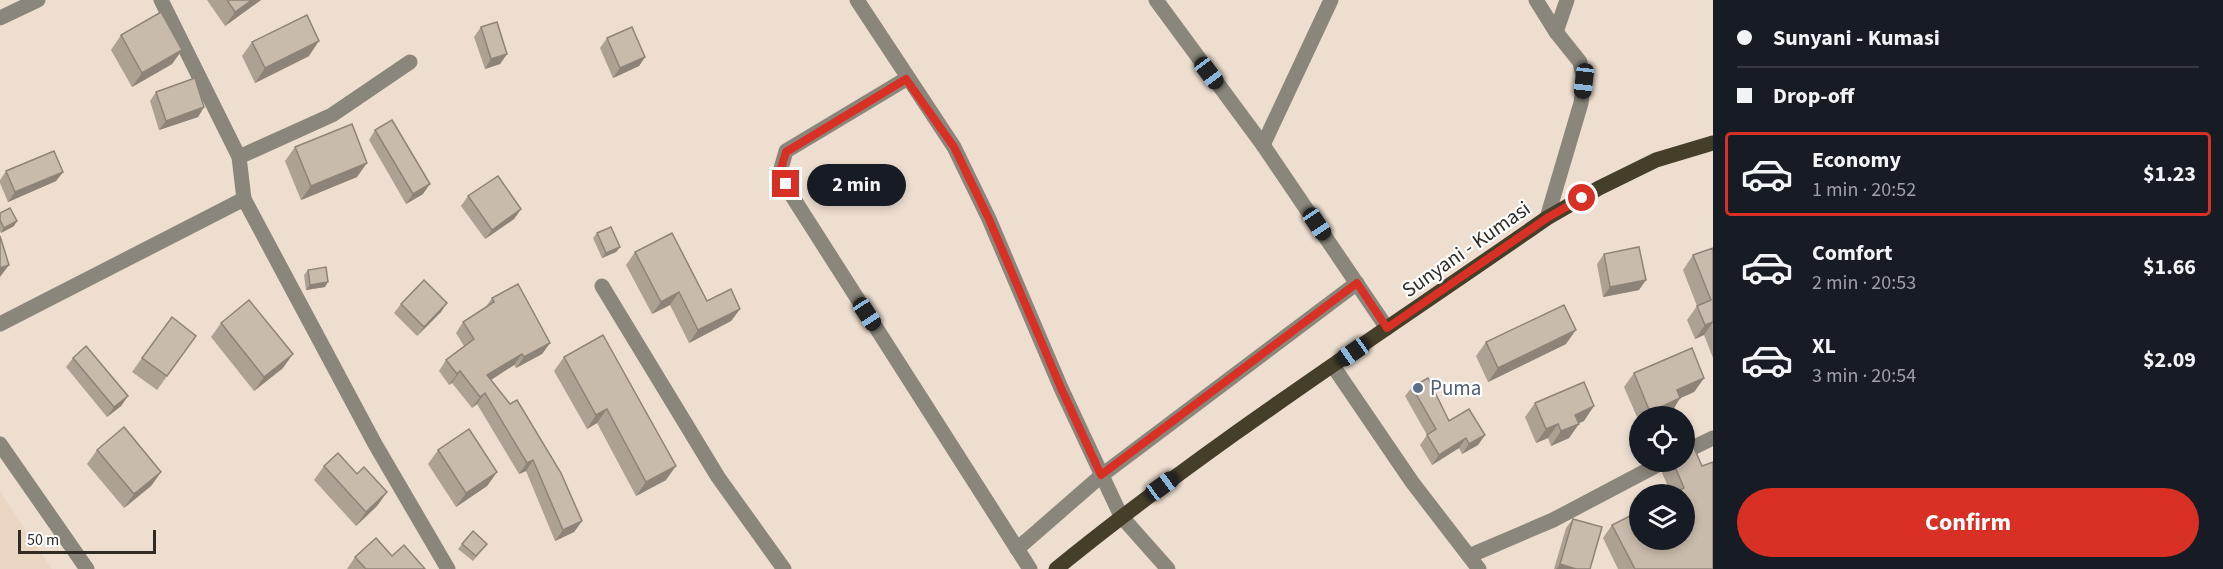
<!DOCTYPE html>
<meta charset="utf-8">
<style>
body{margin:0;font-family:"Source Sans 3",sans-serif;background:#242831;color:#f1f3f6;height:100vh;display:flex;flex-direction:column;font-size:22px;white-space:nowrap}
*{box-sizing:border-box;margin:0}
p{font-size:20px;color:#9ea1a6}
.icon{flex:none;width:33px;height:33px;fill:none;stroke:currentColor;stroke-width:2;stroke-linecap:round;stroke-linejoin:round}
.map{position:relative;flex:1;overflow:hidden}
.side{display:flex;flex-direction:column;background:#171b24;width:510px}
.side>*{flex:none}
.guide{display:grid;align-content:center;height:132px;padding:0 24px;background:#171b24}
.controls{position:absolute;left:1629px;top:406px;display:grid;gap:12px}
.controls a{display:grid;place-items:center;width:66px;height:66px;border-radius:50%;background:#171b24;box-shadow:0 3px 9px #0003;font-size:30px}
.scale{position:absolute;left:18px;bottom:15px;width:138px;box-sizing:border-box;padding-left:6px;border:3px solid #302b25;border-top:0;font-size:16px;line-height:21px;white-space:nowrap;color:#302b25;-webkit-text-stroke:4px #fff;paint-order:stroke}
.end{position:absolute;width:27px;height:27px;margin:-14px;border:8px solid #d93025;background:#fff;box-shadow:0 0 0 3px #fff}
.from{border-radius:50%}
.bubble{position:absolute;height:42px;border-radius:21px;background:#171b24;box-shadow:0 3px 9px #0003;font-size:20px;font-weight:700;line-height:42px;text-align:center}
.car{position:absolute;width:18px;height:36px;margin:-18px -9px;border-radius:8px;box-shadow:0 0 4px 2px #0007;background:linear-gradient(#222 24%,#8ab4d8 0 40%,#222 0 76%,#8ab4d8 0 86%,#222 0)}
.guide b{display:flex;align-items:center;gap:21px;height:57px;font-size:22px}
.guide b+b{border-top:2px solid #363941}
.guide i{width:15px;height:15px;background:#f1f3f6}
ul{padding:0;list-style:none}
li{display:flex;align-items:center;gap:18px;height:84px;margin:0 12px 9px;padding:0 12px;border:3px solid transparent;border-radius:6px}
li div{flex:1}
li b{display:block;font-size:22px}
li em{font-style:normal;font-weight:700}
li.on{border-color:#d93025}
li>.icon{width:54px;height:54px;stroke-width:1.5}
.cta{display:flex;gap:12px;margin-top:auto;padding:12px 24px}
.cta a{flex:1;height:69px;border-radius:36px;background:#d93025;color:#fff;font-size:24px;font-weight:700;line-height:69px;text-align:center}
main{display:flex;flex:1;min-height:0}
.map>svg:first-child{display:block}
.built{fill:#ebd6c1}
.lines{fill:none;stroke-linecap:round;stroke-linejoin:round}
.minor{stroke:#8a867b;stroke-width:15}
.major{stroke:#453e29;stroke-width:15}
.wall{fill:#ada194}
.shaded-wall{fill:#8d8378}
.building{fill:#c9bbac;stroke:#8d8378;stroke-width:1.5}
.route{stroke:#d93025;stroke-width:8}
.service-dot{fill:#5c6f8a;stroke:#fff;stroke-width:2}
.labels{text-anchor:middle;stroke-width:4.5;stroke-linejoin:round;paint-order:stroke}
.street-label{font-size:21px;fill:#302b25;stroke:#fff}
.service-label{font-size:21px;fill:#4e5e75;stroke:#fff;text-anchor:start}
</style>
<main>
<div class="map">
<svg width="1713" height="569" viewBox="0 0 1713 569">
<rect width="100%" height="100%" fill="#edded0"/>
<!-- built -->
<path class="built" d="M 0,491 L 26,531 L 52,569 L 0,569 Z"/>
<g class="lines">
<!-- minor -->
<g class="minor">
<path d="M 161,0 L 239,157 L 244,199 L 375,444 L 448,569"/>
<path d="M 857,0 L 954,147 L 989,219 L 1061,388 L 1121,516 L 1168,569"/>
<path d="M 1156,0 L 1263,145 L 1387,328"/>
<path d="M 1536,0 L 1556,32 L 1580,62 L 1584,81 L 1581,103 L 1547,218"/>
<path d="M 0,18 L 38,0"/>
<path d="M 1556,32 L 1567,0"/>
<path d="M 906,79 L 786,151 L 780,172 L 792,196 L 1030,569"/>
<path d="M 1263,145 L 1331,0"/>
<path d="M 239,157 L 332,115 L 410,62"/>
<path d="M 602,286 L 718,477 L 784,569"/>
<path d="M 0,324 L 244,199"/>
<path d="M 1333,366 L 1412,482 L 1479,569"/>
<path d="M 0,444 L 87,569"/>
<path d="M 1684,452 L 1713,438"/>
<path d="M 1017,549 L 1102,475 L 1357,283"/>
<path d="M 1469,556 L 1553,520 L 1663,462"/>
</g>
<!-- major -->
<path class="major" d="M 1056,569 C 1212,442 1382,333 1547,218 L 1599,188 L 1656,160 L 1713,143"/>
</g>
<!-- wall -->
<g class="wall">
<path d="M 207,0 L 261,0 L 225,26 Z"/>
<path d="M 481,27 L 507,54 L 500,64 L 485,69 L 474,37 Z"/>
<path d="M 121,35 L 182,50 L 172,64 L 132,87 L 111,50 Z"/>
<path d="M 607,38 L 645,57 L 639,66 L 613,78 L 600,48 Z"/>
<path d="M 252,42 L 309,56 L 255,83 L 242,56 Z"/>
<path d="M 156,92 L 204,107 L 198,117 L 159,130 L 150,101 Z"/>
<path d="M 375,130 L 423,194 L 406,204 L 369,140 Z"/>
<path d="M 295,147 L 357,177 L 301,200 L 285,161 Z"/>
<path d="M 6,171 L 63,172 L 56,181 L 8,202 L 0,183 L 0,180 Z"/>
<path d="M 468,196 L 521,209 L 514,219 L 485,239 L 461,206 Z"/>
<path d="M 0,213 L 14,226 L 1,233 L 0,231 Z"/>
<path d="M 597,233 L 620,247 L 616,252 L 602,258 L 593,238 Z"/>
<path d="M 1713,248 L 1713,358 L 1704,335 L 1695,339 L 1687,320 L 1697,306 L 1683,270 L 1693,255 Z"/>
<path d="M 635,252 L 707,301 L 740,309 L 731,321 L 689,343 L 670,305 L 652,314 L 626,265 Z"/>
<path d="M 1604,254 L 1639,290 L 1603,297 L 1597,264 Z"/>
<path d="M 308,270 L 325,287 L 306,290 L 304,275 Z"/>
<path d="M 492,298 L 550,343 L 542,354 L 516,368 L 514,365 L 491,380 L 582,521 L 574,532 L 555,541 L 526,471 L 519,474 L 477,404 L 472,408 L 452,383 L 449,385 L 439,371 L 446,360 L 464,346 L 456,333 L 463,322 L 485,308 Z"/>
<path d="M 401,304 L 441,312 L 417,336 L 394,313 Z"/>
<path d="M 221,323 L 283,368 L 254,391 L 211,337 Z"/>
<path d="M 196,336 L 157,390 L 132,372 L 142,358 Z"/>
<path d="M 1486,342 L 1566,344 L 1488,382 L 1476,356 Z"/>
<path d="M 564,357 L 666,480 L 636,496 L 597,423 L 587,429 L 554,371 Z"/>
<path d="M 73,358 L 128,396 L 121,406 L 107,417 L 66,367 Z"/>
<path d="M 1634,373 L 1704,378 L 1694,392 L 1680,398 L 1671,413 L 1660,417 L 1640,417 L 1640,424 L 1624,387 Z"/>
<path d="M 1412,387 L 1449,421 L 1485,435 L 1478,445 L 1462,454 L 1459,448 L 1432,465 L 1420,445 L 1427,435 L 1405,396 Z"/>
<path d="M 1535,403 L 1584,421 L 1579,423 L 1569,438 L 1551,446 L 1548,438 L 1536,443 L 1525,417 Z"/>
<path d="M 97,450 L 161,472 L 151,486 L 124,508 L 87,464 Z"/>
<path d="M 438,450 L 497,472 L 487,486 L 456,507 L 428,464 Z"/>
<path d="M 1670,462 L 1684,462 L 1702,466 L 1713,569 L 1618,569 L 1603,538 L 1612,525 L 1672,495 L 1662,473 Z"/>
<path d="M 324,466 L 357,474 L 387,492 L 377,506 L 356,526 L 314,480 Z"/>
<path d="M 1573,519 L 1590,569 L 1554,569 L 1566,528 Z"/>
<path d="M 462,544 L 487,544 L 473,561 L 458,549 Z"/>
<path d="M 392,556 L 425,569 L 347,569 L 355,557 Z"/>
</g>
<!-- shaded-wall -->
<g class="shaded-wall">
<path d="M 252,0 L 261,0 L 225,26 L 235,12 Z"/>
<path d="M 319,41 L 309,56 L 255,83 L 265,68 Z"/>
<path d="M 182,50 L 172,64 L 132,87 L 142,73 Z"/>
<path d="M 507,54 L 500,64 L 485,69 L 491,59 Z"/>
<path d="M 645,57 L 639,66 L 613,78 L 620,68 Z"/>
<path d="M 204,107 L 198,117 L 159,130 L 166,121 Z"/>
<path d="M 367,163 L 357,177 L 301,200 L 311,186 Z"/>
<path d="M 63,172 L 56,181 L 8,202 L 15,192 Z"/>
<path d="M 430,184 L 423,194 L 406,204 L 413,194 Z"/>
<path d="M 521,209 L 514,219 L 485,239 L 492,230 Z"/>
<path d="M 17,221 L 14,226 L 1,233 L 4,228 Z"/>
<path d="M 620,247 L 616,252 L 602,258 L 606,253 Z"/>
<path d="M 9,265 L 0,277 L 0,268 Z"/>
<path d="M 1646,280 L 1639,290 L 1603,297 L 1610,287 Z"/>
<path d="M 328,282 L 325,287 L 306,290 L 310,285 Z"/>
<path d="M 679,292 L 670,305 L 652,314 L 661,302 Z"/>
<path d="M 447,303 L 441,312 L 417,336 L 424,327 Z"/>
<path d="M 740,309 L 731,321 L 689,343 L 698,330 Z"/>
<path d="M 1713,322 L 1704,335 L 1695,339 L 1705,325 Z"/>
<path d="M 1576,330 L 1566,344 L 1488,382 L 1498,368 Z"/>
<path d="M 550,343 L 542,354 L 516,368 L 524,357 Z"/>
<path d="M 293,354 L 283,368 L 254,391 L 264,377 Z"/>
<path d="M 522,354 L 514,365 L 480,387 L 487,375 Z"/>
<path d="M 460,371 L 452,383 L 449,385 L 457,374 Z"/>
<path d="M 1704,378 L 1694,392 L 1667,404 L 1677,390 Z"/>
<path d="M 485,393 L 477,404 L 472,408 L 480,397 Z"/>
<path d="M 128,396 L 121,406 L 107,417 L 114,407 Z"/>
<path d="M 1680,398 L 1671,413 L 1660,417 L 1646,417 L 1650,412 Z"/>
<path d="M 1594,406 L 1584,421 L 1565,429 L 1575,415 Z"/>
<path d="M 607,409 L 597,423 L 587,429 L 596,415 Z"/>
<path d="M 1558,424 L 1548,438 L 1536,443 L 1546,429 Z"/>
<path d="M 1579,424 L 1569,438 L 1551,446 L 1561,431 Z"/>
<path d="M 1485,435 L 1478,445 L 1462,454 L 1469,444 Z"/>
<path d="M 1466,438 L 1459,448 L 1432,465 L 1439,455 Z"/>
<path d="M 533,460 L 526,471 L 519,474 L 527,463 Z"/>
<path d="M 676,466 L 666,480 L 636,496 L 646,482 Z"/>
<path d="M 161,472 L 151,486 L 124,508 L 134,494 Z"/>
<path d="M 497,472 L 487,486 L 456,507 L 466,493 Z"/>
<path d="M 387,492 L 377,506 L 356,526 L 366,512 Z"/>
<path d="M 582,521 L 574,532 L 555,541 L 563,530 Z"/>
<path d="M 1560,564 L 1576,569 L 1556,569 Z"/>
</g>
<!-- building -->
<g class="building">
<path d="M 227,0 L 252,0 L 235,12 Z"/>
<path d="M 161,12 L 182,50 L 142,73 L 121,35 Z"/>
<path d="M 307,15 L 319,41 L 265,68 L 252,42 Z"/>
<path d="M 497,22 L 507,54 L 491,59 L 481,27 Z"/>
<path d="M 632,27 L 645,57 L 620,68 L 607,38 Z"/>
<path d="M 195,78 L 204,107 L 166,121 L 156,92 Z"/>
<path d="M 392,120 L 430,184 L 413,194 L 375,130 Z"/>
<path d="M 352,124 L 367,163 L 311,186 L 295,147 Z"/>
<path d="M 54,151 L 63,172 L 15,192 L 6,171 Z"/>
<path d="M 498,176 L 521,209 L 492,230 L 468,196 Z"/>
<path d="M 10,208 L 17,221 L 4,228 L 0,220 L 0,213 Z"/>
<path d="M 611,227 L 620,247 L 606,253 L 597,233 Z"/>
<path d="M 672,233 L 707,301 L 731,289 L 740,309 L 698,330 L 679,292 L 661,302 L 635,252 Z"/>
<path d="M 0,236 L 9,265 L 0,268 Z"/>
<path d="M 1639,247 L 1646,280 L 1610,287 L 1604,254 Z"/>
<path d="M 1713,248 L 1713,322 L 1705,325 L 1697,306 L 1711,300 L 1693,255 Z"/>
<path d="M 326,267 L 328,282 L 310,285 L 308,270 Z"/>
<path d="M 424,280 L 447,303 L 424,327 L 401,304 Z"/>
<path d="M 518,284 L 550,343 L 524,357 L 522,354 L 487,375 L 510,404 L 517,400 L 561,473 L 582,521 L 563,530 L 533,460 L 527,463 L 485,393 L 480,397 L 460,371 L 457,374 L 446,360 L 474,339 L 463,322 L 494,302 L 492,298 Z"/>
<path d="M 249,300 L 293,354 L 264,377 L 221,323 Z"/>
<path d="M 1564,305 L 1576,330 L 1498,368 L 1486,342 Z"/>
<path d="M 172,317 L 196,336 L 167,376 L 142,358 Z"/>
<path d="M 603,335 L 676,466 L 646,482 L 607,409 L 596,415 L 564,357 Z"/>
<path d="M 86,346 L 128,396 L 114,407 L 73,358 Z"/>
<path d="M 1692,348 L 1704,378 L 1677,390 L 1680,398 L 1650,412 L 1634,373 Z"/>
<path d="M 1428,378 L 1449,421 L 1469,409 L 1485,435 L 1469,444 L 1466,438 L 1439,455 L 1427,435 L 1436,429 L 1412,387 Z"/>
<path d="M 1584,382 L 1594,406 L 1575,415 L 1579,424 L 1561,431 L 1558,424 L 1546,429 L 1535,403 Z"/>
<path d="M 124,427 L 161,472 L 134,494 L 97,450 Z"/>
<path d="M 469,429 L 497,472 L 466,493 L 438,450 Z"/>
<path d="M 1686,443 L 1694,448 L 1702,466 L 1713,462 L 1713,569 L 1635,569 L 1612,525 L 1640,511 L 1640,540 L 1684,540 L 1684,495 L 1671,495 L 1684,488 L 1673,462 L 1684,462 L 1684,444 Z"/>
<path d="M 338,453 L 357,474 L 364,467 L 387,492 L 366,512 L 324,466 Z"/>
<path d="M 1573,519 L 1602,527 L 1590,569 L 1576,569 L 1560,564 Z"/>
<path d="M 473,531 L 487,544 L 476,556 L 462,544 Z"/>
<path d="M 376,538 L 392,556 L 404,545 L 425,569 L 366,569 L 355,557 Z"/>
</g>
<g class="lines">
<!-- route -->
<path class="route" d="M 786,184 L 780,172 L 786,152 L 906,79 L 954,147 L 989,219 L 1061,388 L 1101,475 L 1357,283 L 1387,328 L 1547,218 L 1582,198"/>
</g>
<!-- markers -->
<circle class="service-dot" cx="1418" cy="388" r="6"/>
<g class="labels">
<!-- street labels -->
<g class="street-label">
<text transform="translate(1466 249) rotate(-35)" y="7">Sunyani - Kumasi</text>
</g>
<!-- service labels -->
<g class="service-label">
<text x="1430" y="395">Puma</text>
</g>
</g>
</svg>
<div class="controls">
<a><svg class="icon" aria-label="locate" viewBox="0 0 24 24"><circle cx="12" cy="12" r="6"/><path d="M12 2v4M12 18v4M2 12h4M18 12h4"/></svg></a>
<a><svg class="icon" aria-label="layers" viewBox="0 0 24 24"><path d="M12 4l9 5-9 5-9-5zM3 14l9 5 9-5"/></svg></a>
</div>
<div class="scale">50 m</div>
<i class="end from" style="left:1582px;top:198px"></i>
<i class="end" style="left:786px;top:184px"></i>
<div class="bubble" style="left:807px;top:164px;width:99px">2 min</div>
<i class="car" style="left:1209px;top:73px;rotate:143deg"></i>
<i class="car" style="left:1584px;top:81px;rotate:187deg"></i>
<i class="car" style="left:1317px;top:224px;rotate:146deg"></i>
<i class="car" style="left:867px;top:314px;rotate:147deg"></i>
<i class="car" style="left:1353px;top:352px;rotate:235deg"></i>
<i class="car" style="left:1162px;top:486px;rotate:54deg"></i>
</div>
<section class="side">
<div class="guide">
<b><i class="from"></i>Sunyani - Kumasi</b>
<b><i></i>Drop-off</b>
</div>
<ul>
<li class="on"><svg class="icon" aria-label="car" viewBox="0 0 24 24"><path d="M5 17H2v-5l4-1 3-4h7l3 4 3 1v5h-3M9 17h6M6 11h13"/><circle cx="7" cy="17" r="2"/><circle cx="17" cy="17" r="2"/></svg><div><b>Economy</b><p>1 min · 20:52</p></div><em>$1.23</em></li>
<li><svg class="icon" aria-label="car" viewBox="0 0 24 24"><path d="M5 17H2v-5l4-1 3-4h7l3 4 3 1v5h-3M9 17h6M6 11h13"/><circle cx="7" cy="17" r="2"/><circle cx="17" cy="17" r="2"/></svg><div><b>Comfort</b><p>2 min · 20:53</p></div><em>$1.66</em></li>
<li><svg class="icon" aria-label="car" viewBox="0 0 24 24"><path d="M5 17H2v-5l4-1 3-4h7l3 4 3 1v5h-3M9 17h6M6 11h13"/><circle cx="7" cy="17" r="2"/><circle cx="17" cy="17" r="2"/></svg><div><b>XL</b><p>3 min · 20:54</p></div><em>$2.09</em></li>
</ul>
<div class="cta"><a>Confirm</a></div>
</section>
</main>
